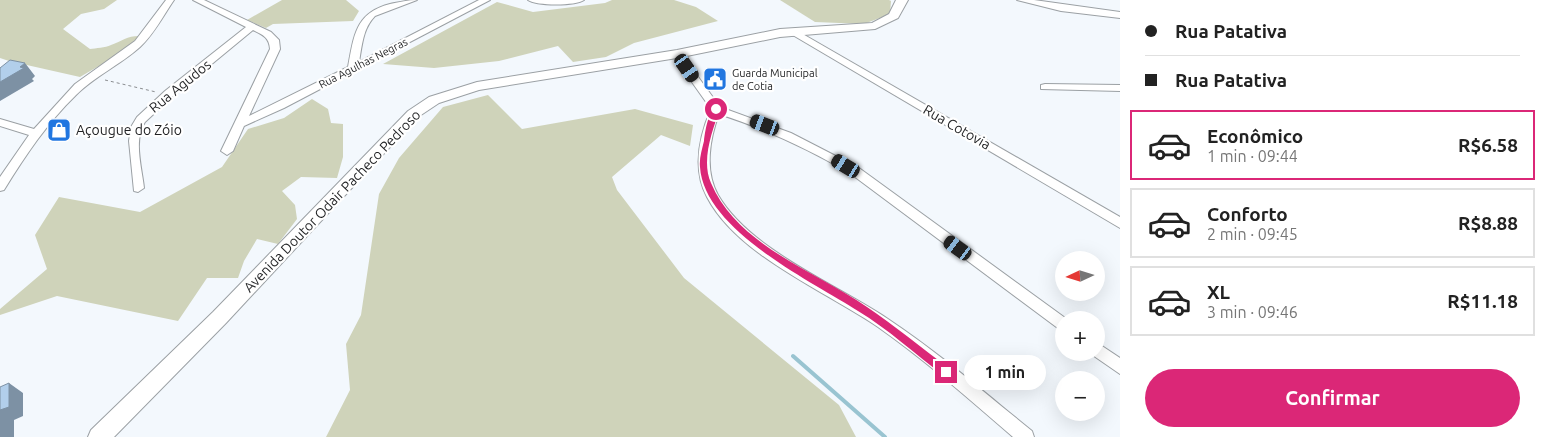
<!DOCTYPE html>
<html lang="pt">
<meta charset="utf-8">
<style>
body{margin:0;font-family:Ubuntu,sans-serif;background:#f6f6f6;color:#222;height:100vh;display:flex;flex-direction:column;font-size:19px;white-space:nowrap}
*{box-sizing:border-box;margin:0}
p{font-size:16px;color:#767676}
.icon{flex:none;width:28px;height:28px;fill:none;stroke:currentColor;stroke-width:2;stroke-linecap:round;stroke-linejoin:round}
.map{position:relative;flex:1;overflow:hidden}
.panel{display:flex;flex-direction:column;background:#fff;width:425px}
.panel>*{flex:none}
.guide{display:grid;align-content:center;height:110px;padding:0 25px;background:#fff}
.needle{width:32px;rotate:266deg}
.tools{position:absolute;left:1055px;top:251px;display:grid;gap:10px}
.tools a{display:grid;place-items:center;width:50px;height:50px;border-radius:50%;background:#fff;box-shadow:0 5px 20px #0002;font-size:25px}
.end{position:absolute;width:22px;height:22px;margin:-11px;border:6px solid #db2777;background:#fff;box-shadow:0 0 0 2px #fff}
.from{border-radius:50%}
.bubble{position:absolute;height:35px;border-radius:18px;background:#fff;box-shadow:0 5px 20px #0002;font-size:16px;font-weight:700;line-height:35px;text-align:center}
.car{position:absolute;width:15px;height:30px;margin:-15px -8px;border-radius:6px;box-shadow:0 0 4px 1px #0007;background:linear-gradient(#222 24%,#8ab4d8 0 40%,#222 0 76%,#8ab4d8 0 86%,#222 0)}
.guide b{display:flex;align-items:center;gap:18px;height:48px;font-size:19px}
.guide b+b{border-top:1px solid #e0e0e0}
.guide i{width:12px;height:12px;background:#222}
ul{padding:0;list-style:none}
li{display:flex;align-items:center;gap:15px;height:70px;margin:0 10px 8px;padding:0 15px;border:2px solid #e0e0e0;border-radius:0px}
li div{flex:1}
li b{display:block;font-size:19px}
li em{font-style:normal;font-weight:700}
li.on{border-color:#db2777}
li>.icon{width:45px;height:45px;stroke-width:1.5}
.action{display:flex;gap:10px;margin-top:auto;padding:10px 25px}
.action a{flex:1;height:58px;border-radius:30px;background:#db2777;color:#fff;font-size:20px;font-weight:700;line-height:58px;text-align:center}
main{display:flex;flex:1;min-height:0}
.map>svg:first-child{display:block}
.green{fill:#cfd3ba}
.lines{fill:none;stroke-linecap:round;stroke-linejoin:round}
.stream{stroke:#99c4d1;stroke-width:4}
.minor-casing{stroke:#9ba0a4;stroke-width:2}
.major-casing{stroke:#9ba0a4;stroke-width:2}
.path{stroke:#8a8d90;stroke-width:1;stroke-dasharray:3 3;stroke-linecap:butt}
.minor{fill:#fff;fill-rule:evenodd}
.major{fill:#fff;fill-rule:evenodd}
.shaded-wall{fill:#7d91a4}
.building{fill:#b2cfeb;stroke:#7d91a4}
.route{fill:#db2777}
.labels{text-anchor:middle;stroke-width:4.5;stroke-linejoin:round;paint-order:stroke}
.far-street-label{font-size:11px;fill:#1f2022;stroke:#fff}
.far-poi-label{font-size:11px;fill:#1f2022;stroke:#fff;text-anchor:start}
.street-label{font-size:14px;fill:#1f2022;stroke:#fff}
.poi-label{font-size:14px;fill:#1f2022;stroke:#fff;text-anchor:start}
</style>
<main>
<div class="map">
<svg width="1120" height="437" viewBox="0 0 1120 437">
<rect width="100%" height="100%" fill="#f3f8fd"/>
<!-- green -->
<g class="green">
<path d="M 0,0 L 117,0 L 104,9 L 81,14 L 63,29 L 90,49 C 96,48 105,48 111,45 C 122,41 127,36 139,36 C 124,54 100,65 80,77 L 9,61 L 0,58 Z"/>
<path d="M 282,0 L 346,0 L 359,11 L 353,21 L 273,24 L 266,28 L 247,20 Z"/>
<path d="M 612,0 L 674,0 L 696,7 L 718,21 L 634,43 L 606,57 L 573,62 L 558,46 L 499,61 L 434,68 L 383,64 L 497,2 L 533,12 L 605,3 Z"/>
<path d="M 780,0 L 889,0 L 891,1 L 890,14 L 864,24 L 815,22 Z"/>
<path d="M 488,95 L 522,129 L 635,109 L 693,125 L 690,146 L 661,135 L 612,177 L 617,190 L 684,278 L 839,405 L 856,437 L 326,437 L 350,390 L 346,344 L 361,315 L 379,194 L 399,158 L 443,107 Z"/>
<path d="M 312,99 L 328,109 L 331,123 L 343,124 L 343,157 L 337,178 L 301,177 L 282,191 L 295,205 L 297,219 L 278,244 L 257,239 L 244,261 L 238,278 L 207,278 L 178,321 L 57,296 L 0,315 L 0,309 L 47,269 L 35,235 L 59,197 L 140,212 L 222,167 L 248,129 L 284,118 Z"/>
</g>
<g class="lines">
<!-- stream -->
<path class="stream" d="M 793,356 L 885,437"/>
<!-- minor casing -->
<g class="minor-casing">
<g id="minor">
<path d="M 166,0 L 174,0 C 163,16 154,34 140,47 C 120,65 95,76 76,95 C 47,123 25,156 4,190 L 0,191 L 0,177 L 29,135 L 0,126 L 0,119 L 34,129 L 75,84 L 135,41 Z"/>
<path d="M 193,0 L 204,0 L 271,32 L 279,40 L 280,49 L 249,116 L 348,67 C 354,36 355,13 390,4 C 400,2 408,0 417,0 L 375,16 C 363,28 362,45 359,62 L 479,0 L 490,0 L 284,108 L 244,126 L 233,151 L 227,155 L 221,151 L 270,49 C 269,37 263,35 253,30 L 173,96 L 145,122 C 133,140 142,168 144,188 L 138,192 L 134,191 L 129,141 L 131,127 L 137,117 L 165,91 L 246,27 Z"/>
<path d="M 528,0 L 584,0 C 576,6 536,6 528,0 Z"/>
<path d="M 1017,0 L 1034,0 L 1120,12 L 1120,18 L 1061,11 Z"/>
<path d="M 794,29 L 1120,217 L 1120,228 L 791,34 L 791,30 Z"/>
<path d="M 677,51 L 680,52 L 720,107 L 791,133 L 859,168 L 1068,320 L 1064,320 L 1064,331 L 1059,329 L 851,174 C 809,149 765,129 719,114 C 710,138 704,170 718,195 C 750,250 836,284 888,319 C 939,353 985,393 1032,431 L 1034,437 L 1013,437 C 969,399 925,360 878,327 C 825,291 737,255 707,197 C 692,169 699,137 711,109 L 672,54 Z"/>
<path d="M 1045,84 L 1120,85 L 1120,91 L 1041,89 L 1041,85 Z"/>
<path d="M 1096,342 L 1120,358 L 1120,374 L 1091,354 L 1096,352 Z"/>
</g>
</g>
<!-- major casing -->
<g class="major-casing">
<path id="major" d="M 896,0 L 908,0 L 898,18 L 875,29 L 780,37 L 677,58 L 479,90 L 439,103 L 418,117 L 226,323 L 114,437 L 88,437 L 91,430 L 213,312 L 408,111 L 429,97 L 477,82 L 677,50 L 780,29 L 872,23 L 889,14 Z"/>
</g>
<!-- path -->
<path class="path" d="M 105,80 L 156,92"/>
<!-- minor -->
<use href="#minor" class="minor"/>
<!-- major -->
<use href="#major" class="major"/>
</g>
<!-- shaded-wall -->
<g class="shaded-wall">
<path d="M 25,63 L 35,76 L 32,79 L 34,81 L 0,101 L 0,82 Z"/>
<path d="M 9,383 L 23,393 L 23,416 L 14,420 L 14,437 L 0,437 L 0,410 Z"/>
</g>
<!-- building -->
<g class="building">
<path d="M 10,60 L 25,63 L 20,67 L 24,68 L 0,82 L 0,68 Z"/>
<path d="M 9,383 L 9,407 L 0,410 L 0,387 Z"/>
</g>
<!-- route -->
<path class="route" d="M 716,107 L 720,109 C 712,131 701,161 711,183 C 737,245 815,271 867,307 C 895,326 922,348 950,369 L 950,375 L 943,375 C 915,354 888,329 858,311 C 811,281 704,230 700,167 C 699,159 702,149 704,141 C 705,132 708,112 716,107 Z"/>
<!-- icons -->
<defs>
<g id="civic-square" transform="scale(1.25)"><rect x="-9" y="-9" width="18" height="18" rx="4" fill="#2176e0" stroke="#fff"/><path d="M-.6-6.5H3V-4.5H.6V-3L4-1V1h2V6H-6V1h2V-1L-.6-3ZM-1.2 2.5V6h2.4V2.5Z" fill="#fff"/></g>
<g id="shop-square" transform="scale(1.25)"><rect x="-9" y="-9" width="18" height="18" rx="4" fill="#2176e0" stroke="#fff"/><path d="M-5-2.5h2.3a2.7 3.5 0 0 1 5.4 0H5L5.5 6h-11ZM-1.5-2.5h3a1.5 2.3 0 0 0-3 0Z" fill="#fff"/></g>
</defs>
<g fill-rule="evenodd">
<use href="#civic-square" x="715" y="79"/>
<use href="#shop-square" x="59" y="130"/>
</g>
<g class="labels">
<!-- far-street labels -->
<g class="far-street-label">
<text transform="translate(363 63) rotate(-27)" y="4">Rua Agulhas Negras</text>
</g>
<!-- far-poi labels -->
<g class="far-poi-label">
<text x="732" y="77">Guarda Municipal<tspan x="732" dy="13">de Cotia</tspan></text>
</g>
<!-- street labels -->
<g class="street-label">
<text transform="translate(180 86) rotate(-39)" y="5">Rua Agudos</text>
<text transform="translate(957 127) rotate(30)" y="5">Rua Cotovia</text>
<text transform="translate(332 201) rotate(-46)" y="5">Avenida Doutor Odair Pacheco Pedroso</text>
</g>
<!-- poi labels -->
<g class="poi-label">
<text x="76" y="135">Açougue do Zóio</text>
</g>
</g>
</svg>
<div class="tools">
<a><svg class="needle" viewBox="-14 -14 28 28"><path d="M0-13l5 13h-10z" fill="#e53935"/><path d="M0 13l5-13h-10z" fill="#767676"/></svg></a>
<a>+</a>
<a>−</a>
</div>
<i class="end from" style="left:716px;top:109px"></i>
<i class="end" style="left:946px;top:372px"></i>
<div class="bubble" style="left:964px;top:355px;width:82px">1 min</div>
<i class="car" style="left:687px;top:68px;rotate:145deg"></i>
<i class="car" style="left:765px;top:125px;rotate:291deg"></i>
<i class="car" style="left:846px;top:166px;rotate:301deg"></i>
<i class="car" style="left:958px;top:248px;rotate:306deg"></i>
</div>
<section class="panel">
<div class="guide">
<b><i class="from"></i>Rua Patativa</b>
<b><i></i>Rua Patativa</b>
</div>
<ul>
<li class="on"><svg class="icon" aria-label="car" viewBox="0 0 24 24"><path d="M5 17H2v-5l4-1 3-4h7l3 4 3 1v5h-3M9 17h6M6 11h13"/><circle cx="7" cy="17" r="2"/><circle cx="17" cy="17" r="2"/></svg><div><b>Econômico</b><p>1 min · 09:44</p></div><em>R$6.58</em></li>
<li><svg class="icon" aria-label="car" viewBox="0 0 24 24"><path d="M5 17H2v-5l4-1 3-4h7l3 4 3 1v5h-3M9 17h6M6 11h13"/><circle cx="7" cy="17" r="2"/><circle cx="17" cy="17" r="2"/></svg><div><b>Conforto</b><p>2 min · 09:45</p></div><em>R$8.88</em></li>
<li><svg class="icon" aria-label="car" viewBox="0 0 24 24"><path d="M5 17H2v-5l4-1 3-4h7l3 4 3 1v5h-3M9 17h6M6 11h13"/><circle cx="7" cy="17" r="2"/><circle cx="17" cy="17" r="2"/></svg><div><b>XL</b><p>3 min · 09:46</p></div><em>R$11.18</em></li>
</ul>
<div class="action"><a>Confirmar</a></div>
</section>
</main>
